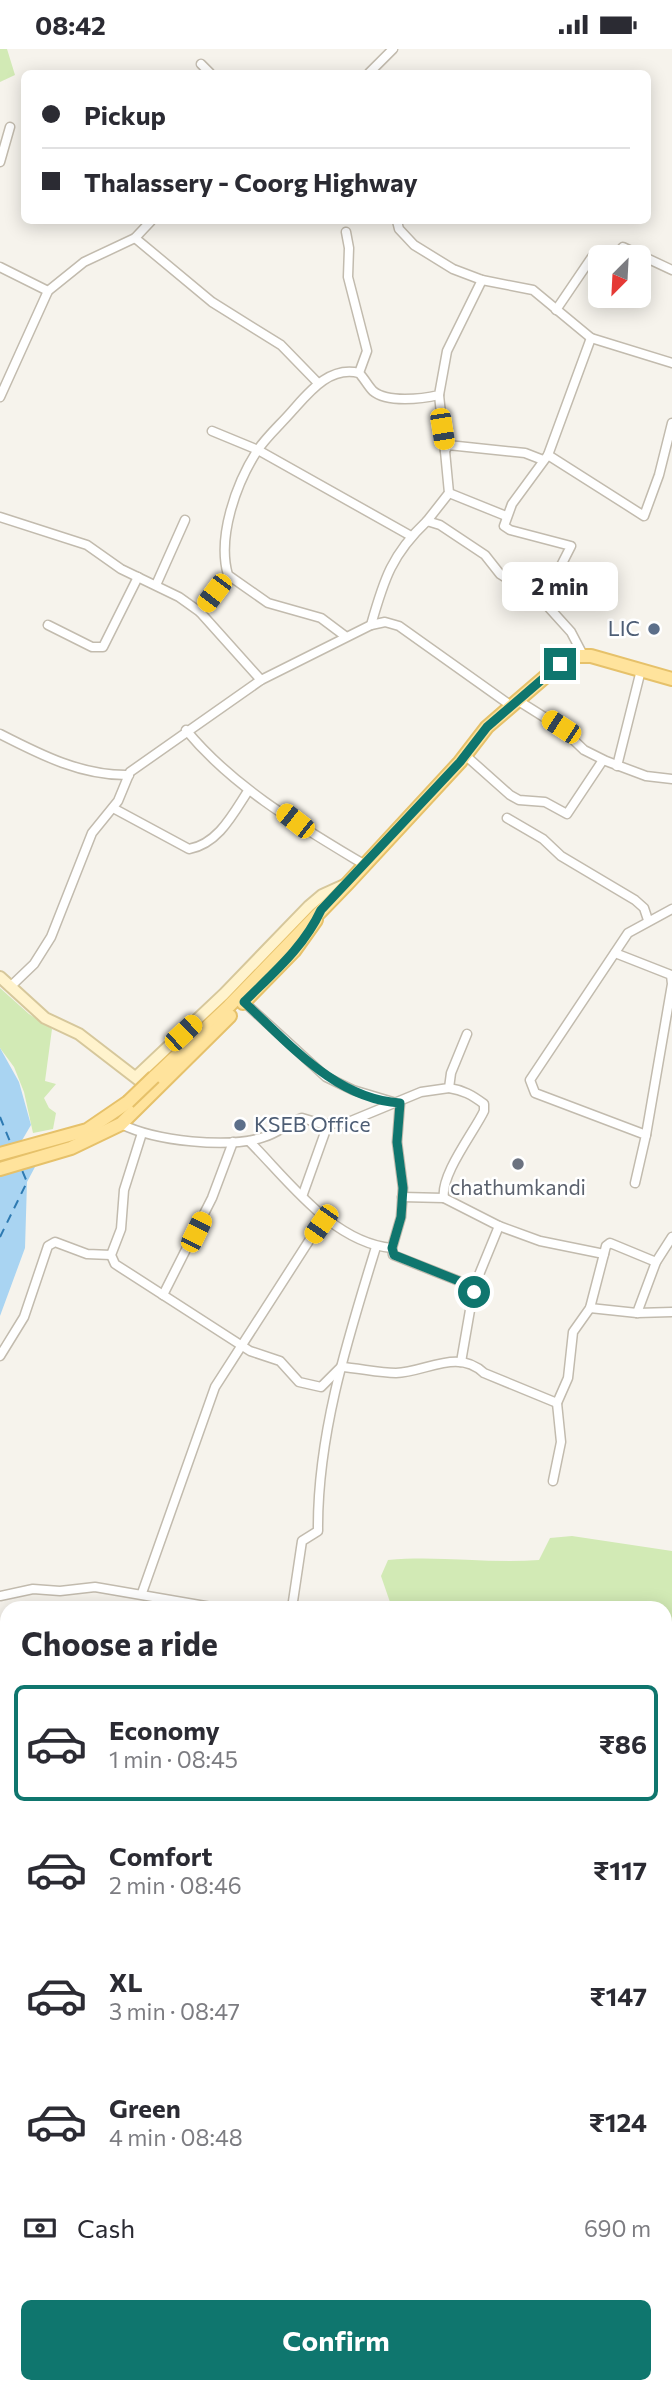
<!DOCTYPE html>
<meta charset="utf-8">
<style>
body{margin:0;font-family:Commissioner,sans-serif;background:#f2f2f3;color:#2b2b33;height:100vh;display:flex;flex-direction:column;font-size:26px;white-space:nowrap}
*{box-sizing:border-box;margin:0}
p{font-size:23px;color:#7c7c81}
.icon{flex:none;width:38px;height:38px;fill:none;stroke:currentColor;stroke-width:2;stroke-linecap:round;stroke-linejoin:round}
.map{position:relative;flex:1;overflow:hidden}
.sheet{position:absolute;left:0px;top:1552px;width:672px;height:793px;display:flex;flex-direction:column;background:#fff;border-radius:21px 21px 0 0;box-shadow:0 4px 18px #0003}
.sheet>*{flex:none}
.hud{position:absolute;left:21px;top:21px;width:630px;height:154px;border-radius:10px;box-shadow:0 4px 18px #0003;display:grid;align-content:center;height:154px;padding:0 21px;background:#fff}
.needle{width:46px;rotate:204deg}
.fabs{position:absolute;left:588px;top:196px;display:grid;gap:14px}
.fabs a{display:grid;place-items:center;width:63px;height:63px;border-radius:10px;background:#fff;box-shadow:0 4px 18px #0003;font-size:35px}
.end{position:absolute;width:32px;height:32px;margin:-16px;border:9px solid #0f766e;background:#fff;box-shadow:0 0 0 4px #fff}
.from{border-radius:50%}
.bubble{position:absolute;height:49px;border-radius:10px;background:#fff;box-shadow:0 4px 18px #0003;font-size:23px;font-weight:700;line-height:49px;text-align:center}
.car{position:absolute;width:21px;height:42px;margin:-21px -10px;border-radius:9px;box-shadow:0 0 5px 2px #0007;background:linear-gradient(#f5c518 24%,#345 0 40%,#f5c518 0 76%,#345 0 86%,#f5c518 0)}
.hud b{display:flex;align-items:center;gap:24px;height:66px;font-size:26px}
.hud b+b{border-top:2px solid #e1e1e2}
.hud i{width:18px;height:18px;background:#2b2b33}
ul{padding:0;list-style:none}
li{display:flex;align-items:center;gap:21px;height:116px;margin:0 14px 10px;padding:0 7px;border:4px solid transparent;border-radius:10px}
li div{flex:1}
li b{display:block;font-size:26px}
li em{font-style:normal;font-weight:700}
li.on{border-color:#0f766e}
li>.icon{width:63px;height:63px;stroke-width:1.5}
h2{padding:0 21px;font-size:32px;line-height:84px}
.pay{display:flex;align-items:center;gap:18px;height:77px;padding:0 21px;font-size:26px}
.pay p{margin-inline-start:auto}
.action{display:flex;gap:14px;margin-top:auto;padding:14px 21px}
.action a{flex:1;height:80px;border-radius:10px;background:#0f766e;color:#fff;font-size:28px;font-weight:700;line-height:80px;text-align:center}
.status{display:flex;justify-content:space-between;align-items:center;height:49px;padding:0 35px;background:#fff;direction:ltr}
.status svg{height:19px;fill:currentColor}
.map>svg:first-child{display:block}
.green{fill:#d2eab5}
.water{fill:#a9d4f2}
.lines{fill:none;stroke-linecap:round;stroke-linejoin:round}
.ferry{stroke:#2e7ab2;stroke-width:2;stroke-dasharray:9 7;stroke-linecap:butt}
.street-casing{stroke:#c2bbae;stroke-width:11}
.secondary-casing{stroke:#d6c79b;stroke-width:14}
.primary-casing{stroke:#e6c16a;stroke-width:16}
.street{stroke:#fff;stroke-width:8}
.secondary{stroke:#fff3cd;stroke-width:10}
.primary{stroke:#ffe39c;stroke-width:12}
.primary-bridge-casing{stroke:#e6c16a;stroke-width:16;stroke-linecap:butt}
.primary-bridge{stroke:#ffe39c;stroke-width:12}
.route{stroke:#0f766e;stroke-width:9}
.service-dot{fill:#5c6f8a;stroke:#fff;stroke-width:2.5}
.worship-dot{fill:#6b7280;stroke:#fff;stroke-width:2.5}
.labels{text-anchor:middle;stroke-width:5;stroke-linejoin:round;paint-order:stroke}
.service-label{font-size:21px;fill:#4e5e75;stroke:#fff;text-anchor:end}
.worship-label{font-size:21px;fill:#5b616d;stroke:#fff}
</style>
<div class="status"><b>08:42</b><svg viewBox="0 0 49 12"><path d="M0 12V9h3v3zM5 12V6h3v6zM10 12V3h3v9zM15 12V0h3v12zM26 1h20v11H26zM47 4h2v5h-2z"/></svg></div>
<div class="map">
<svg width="672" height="2344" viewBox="0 0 672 2344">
<rect width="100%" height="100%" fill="#f6f3ec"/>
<!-- green -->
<g class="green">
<path d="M 0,0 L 7,0 L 15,26 L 0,33 Z"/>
<path d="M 0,939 L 29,965 L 52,980 L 45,1032 L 56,1035 L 44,1049 L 49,1059 L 56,1064 L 53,1080 L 33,1084 L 24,1043 L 14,1018 L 0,999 Z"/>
<path d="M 572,1487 L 672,1502 L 672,1611 L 665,1611 L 665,1559 L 392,1559 L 381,1527 L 388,1511 C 439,1506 489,1515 539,1511 L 550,1489 Z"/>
</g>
<!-- water -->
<g class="water">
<path d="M 0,999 L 19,1033 L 31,1076 L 21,1093 L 35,1118 L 27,1133 L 25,1199 L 0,1267 Z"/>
<path d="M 665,1618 L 672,1619 L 672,1800 L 665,1800 Z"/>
<path d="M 0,1691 L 7,1692 L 7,1765 L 0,1767 Z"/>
</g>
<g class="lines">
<!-- ferry -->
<g class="ferry">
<path d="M 0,1068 L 11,1095"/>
<path d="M 0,1188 L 27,1133 L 21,1119"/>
<path d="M 665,1727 L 672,1724"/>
<path d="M 0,1736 L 7,1735"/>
</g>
<!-- street casing -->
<g class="street-casing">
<g id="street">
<path d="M 201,15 L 210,24"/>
<path d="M 369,24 L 393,0"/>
<path d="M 0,113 L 10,78"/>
<path d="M 397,172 L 399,180 L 414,196 L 453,220 L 482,231 L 533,241 L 591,289 L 672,314"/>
<path d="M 346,183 L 349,199 L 348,228 L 367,302 L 359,324"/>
<path d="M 135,189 L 212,253 L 281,296 L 317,333"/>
<path d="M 614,208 L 623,198 L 672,221"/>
<path d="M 0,218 L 48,242"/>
<path d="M 556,261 L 592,208 L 597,205 L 609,208"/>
<path d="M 439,346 L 445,402"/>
<path d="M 0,348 L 48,242 L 84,213 L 135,189 L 151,172"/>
<path d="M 212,382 L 258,401 L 411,487"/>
<path d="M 548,406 L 644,467 L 659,426 L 672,374"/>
<path d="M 449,444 L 506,467"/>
<path d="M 0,468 L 87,496 L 121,520 L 179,548 L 200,563 L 261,631"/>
<path d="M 427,472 L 449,444 L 445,402 L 448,396 L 525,404 L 543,411"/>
<path d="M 156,536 L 185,471"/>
<path d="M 200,563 L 228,526"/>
<path d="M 48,576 L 92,598 L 103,598 L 138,528"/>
<path d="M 371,576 L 385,573 L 399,577 L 510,656"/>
<path d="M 345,587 L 321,569 L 268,554 L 228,526 C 217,488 236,435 257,402 C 266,388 281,375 293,361 C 310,342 330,317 359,324 C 364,329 368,337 373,342 C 387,354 422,350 439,346 L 447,302 L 482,231"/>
<path d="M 583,606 L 571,583 L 543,552 L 571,497 L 510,481 L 504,477 L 512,455 L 548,406 L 591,289"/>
<path d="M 517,651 L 560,678 L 584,701 L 606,712 L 646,727 L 672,730"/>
<path d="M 186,681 C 234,739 300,777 365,816"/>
<path d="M 0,685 C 41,706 82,727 129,726"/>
<path d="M 465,706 L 510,746 L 519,751 L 545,753 L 567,765 L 603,711"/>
<path d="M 617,717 L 641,621"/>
<path d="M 113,759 L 189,800 C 218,795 233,765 248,742"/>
<path d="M 507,769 L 543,790 L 561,807 L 635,851 L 644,859 L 648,871"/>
<path d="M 615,904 L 671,926 L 672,935 L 646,1086"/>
<path d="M 10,938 L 34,915 L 51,888 L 92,784 L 118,752 L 130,723 L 261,631 L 371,576 C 384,530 392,505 427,472 L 440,476 L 485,506 L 500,525 L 543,552"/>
<path d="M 244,953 L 326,1028 L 353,1041 L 393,1053"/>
<path d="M 449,1039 C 463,1041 472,1046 484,1055 L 484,1062 C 474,1083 440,1126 444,1149 L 499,1177 L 540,1192 L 604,1205 L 606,1197 L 610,1194 L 656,1213"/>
<path d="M 400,1054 L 397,1093 L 403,1139 L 401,1168 L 392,1199 L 393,1206 L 474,1238 L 461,1313"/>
<path d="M 121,1075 C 155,1092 228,1100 264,1088 C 278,1084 288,1074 302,1069 L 322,1075 L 346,1074 L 421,1043 L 449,1039 L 451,1024 L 467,985"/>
<path d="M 142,1084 L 124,1141 L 121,1180 L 111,1206 L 115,1215 L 250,1302 L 280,1312 L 299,1333 L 321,1338 L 341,1318 C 359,1319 378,1324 396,1324 C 426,1323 458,1299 484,1324 L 557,1354 L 568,1329 L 573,1283 L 590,1259 L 604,1205"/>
<path d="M 249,1092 C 288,1131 333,1194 392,1199"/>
<path d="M 635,1134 L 646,1086 L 535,1044 L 530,1031 L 628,884 L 672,860"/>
<path d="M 303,1145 L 328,1075"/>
<path d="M 402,1148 L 444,1149"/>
<path d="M 474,1238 L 499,1177"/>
<path d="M 163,1246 L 212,1149 L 233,1093"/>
<path d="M 590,1259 L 637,1264 L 672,1263"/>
<path d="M 637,1264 L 656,1213 L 672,1188"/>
<path d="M 0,1307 L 24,1268 L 48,1197 L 55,1193 L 87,1205 L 111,1206"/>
<path d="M 553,1432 L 561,1393 L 557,1354"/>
<path d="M 142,1544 L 215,1338 L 323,1170"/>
<path d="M 0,1547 L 33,1540 L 60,1542 L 95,1538 L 217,1559"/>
<path d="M 292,1559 L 302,1492 L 318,1482 C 317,1386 348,1289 376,1198"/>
<path d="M 0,1595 L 7,1614"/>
<path d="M 0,1771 L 7,1769"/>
<path d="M 665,1807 L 672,1905 L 665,1956"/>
<path d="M 0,1996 L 7,1992"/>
<path d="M 665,2162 L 672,2166"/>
<path d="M 665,2249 L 672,2227"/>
<path d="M 665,2260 L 672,2266"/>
<path d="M 122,2344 L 126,2338"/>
<path d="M 225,2344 L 229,2338"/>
<path d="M 336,2344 L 338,2338"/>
<path d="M 443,2344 L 446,2338"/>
</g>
</g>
<!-- secondary casing -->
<g class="secondary-casing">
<g id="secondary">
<path d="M 0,928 L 45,969 L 79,985 L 140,1032"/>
<path d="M 136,1028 L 224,945 L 309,857 L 322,846 L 344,836"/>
<path d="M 0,1891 L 7,1892"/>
<path d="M 0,2123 L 7,2089"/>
<path d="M 0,2252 L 7,2260"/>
<path d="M 133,2338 L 146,2344"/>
</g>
</g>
<!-- primary casing -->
<g class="primary-casing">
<g id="primary">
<path d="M 243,954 L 294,902 L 316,871"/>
<path d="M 154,1028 L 229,957 L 348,834 L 460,713 L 487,678 L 560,615 L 576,607 L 591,607 L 672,630"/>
<path d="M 0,1105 L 87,1081 L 128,1053"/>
<path d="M 0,1120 L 71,1099 L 121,1075 L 230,967"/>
</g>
</g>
<!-- street -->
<use href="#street" class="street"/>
<!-- secondary -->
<use href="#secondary" class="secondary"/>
<!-- primary -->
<use href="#primary" class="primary"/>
<!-- primary-bridge casing -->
<g class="primary-bridge-casing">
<path id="primary-bridge" d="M 128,1053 L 154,1028"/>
</g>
<!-- primary-bridge -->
<use href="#primary-bridge" class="primary-bridge"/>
</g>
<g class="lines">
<!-- route -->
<path class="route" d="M 474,1243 L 474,1238 L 394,1206 L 392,1199 L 401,1168 L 403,1139 L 397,1093 L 400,1054 C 335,1050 289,994 244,953 C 273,924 304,898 321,861 L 460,713 L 487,678 L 560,615"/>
</g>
<!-- markers -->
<g class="service-dot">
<circle cx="654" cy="580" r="7"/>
<circle cx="240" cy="1076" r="7"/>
</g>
<circle class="worship-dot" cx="518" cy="1115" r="7"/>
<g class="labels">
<!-- service labels -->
<g class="service-label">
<text x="640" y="587">LIC</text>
<text x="254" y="1083" text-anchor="start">KSEB Office</text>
</g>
<!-- worship labels -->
<g class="worship-label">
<text x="518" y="1146">chathumkandi</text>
</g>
</g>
</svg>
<div class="fabs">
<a><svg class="needle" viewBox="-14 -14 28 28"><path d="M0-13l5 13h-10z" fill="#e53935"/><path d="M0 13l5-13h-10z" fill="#7c7c81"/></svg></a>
</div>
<i class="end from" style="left:474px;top:1243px"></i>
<i class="end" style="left:560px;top:615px"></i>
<div class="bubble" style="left:502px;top:513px;width:116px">2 min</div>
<i class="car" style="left:442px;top:380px;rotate:171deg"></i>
<i class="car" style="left:214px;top:544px;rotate:217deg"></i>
<i class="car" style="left:561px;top:678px;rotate:303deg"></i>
<i class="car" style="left:295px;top:772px;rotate:308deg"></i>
<i class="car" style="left:183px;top:984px;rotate:47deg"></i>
<i class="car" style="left:321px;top:1175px;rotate:215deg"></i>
<i class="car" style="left:196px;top:1183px;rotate:26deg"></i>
<div class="hud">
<b><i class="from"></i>Pickup</b>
<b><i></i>Thalassery - Coorg Highway</b>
</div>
<section class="sheet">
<h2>Choose a ride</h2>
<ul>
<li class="on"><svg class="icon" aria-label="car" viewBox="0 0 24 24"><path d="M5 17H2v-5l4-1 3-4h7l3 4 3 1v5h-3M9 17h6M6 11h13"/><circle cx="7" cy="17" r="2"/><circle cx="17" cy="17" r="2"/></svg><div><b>Economy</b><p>1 min · 08:45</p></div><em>₹86</em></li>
<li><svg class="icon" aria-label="car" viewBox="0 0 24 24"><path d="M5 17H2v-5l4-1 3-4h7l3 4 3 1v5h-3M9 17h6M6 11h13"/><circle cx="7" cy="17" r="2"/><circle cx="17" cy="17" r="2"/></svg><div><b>Comfort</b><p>2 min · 08:46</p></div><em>₹117</em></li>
<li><svg class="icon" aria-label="car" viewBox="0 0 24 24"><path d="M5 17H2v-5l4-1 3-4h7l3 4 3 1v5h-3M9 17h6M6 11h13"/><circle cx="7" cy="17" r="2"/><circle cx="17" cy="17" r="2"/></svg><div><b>XL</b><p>3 min · 08:47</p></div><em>₹147</em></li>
<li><svg class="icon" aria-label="car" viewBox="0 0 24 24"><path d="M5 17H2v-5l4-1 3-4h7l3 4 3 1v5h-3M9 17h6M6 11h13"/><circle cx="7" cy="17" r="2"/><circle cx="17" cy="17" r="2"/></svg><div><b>Green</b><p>4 min · 08:48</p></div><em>₹124</em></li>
</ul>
<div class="pay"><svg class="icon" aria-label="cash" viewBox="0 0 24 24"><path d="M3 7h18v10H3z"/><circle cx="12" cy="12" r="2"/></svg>Cash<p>690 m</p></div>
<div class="action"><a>Confirm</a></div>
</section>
</div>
